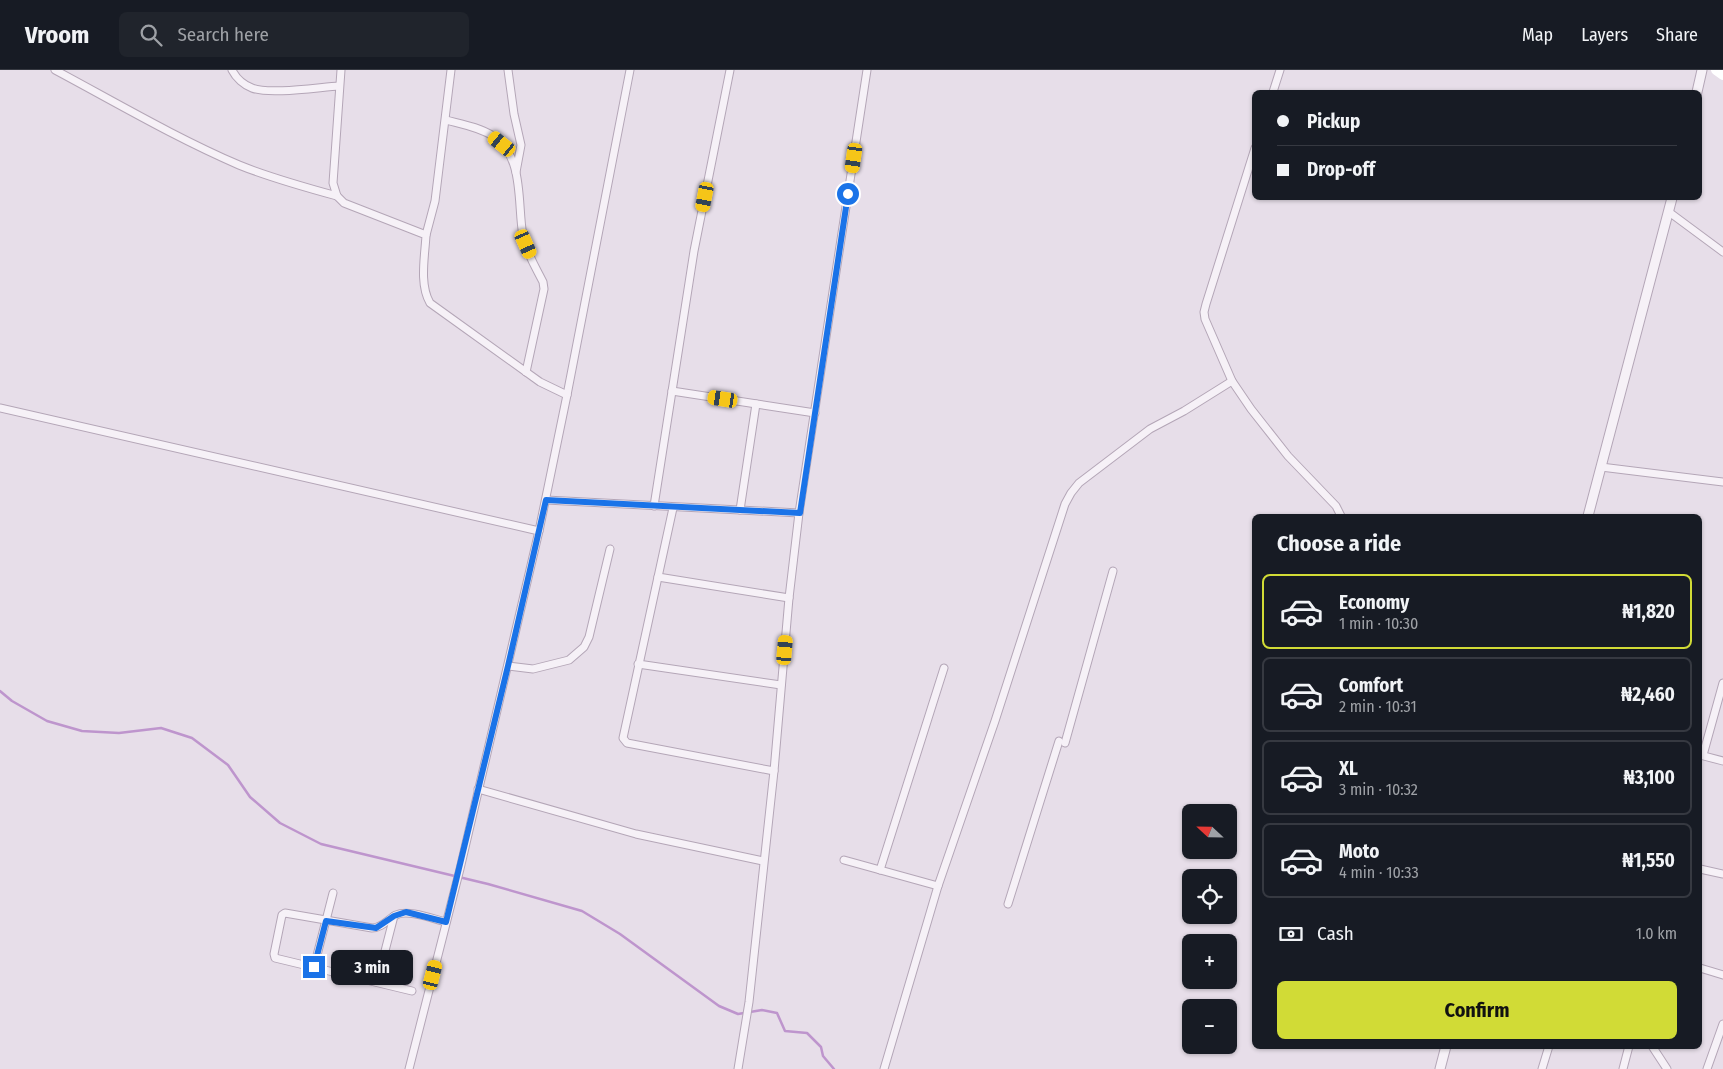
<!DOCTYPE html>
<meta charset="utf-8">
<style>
body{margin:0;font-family:"Fira Sans Condensed",sans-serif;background:#20242c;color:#f1f3f6;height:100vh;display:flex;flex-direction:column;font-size:19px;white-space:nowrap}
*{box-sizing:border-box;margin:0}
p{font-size:16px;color:#9ea1a6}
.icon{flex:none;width:28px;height:28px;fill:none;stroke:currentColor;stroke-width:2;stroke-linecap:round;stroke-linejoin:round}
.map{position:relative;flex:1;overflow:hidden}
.drawer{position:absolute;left:1252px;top:444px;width:450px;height:535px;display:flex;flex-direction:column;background:#171b24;border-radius:8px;box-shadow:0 1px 4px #0004}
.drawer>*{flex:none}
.banner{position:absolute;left:1252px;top:20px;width:450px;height:110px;border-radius:8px;box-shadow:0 1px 4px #0004;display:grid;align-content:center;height:110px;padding:0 25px;background:#171b24}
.needle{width:32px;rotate:292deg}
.buttons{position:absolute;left:1182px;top:734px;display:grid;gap:10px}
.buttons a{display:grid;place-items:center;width:55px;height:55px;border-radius:8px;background:#171b24;box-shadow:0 1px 4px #0004;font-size:25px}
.end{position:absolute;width:22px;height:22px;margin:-11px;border:6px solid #1a73e8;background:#fff;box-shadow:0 0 0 2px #fff}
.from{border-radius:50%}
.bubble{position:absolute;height:35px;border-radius:8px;background:#171b24;box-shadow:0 1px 4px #0004;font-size:16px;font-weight:700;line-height:35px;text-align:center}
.car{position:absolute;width:15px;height:30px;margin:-15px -8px;border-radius:6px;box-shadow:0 0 4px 1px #0007;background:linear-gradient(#f5c518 24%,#345 0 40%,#f5c518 0 76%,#345 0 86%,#f5c518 0)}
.banner b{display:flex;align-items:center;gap:18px;height:48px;font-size:19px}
.banner b+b{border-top:1px solid #363941}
.banner i{width:12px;height:12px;background:#f1f3f6}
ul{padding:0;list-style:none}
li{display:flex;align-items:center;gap:15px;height:75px;margin:0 10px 8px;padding:0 15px;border:2px solid #363941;border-radius:8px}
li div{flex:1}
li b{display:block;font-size:19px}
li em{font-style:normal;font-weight:700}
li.on{border-color:#d1db36}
li>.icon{width:45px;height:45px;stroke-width:1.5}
h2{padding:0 25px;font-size:22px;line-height:60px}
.pay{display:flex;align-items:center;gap:12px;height:55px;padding:0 25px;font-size:19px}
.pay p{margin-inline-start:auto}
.button{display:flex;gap:10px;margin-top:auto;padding:10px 25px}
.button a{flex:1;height:58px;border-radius:8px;background:#d1db36;color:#111;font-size:20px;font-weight:700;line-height:58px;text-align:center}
header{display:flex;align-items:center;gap:30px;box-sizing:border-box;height:70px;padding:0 25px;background:#171b24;border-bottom:1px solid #363941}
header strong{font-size:24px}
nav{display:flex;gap:28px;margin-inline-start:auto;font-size:18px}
.search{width:350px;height:45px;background:#20242c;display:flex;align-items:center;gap:12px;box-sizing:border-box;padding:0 18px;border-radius:8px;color:#9ea1a6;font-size:19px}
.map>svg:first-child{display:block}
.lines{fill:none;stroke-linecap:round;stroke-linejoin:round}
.stream{stroke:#be95cd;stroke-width:2.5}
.minor-casing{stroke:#b4a6b7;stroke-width:9}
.tertiary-casing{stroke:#b4a6b7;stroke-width:11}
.minor{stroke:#f6f1f7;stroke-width:7}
.tertiary{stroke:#f6f1f7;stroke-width:9}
.secondary{stroke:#fff;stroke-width:10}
.route{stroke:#1a73e8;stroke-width:6}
</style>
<header>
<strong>Vroom</strong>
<div class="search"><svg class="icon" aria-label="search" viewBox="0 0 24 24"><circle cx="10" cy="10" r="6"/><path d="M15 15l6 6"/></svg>Search here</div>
<nav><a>Map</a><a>Layers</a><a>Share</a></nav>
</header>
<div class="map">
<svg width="1723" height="999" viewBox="0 0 1723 999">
<rect width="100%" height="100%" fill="#e7dee9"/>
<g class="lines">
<!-- stream -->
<path class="stream" d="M 0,621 L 12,631 L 47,651 L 82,661 L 119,663 L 161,658 L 192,668 L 228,695 L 250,727 L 280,753 L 321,774 L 488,814 L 582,841 L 620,864 L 719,936 L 738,944 L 762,940 L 777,943 L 785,961 L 807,963 L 821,977 L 823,986 L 834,999"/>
<!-- minor casing -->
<g class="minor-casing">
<g id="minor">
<path d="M 55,0 C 115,32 176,68 239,95 C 271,108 304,117 337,126"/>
<path d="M 232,0 C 236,8 244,15 252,18 C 269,25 320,17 339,16"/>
<path d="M 341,0 L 333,113 L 337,126 L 344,133 L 426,165 C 425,186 419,214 430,233 L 540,312 L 567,325"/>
<path d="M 508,0 L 514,44 L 521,75 L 516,102"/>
<path d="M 1273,22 L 1280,0"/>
<path d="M 446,50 C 461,54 479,57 493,66 C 525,87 517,134 523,166 C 526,182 536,198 543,212 L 544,219 L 526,302"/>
<path d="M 1255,78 L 1206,234 L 1204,242 L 1205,249 L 1232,311 L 1251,339 L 1288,386 L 1336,436 L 1341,446"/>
<path d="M 1669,142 L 1723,182"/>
<path d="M 426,165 L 435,131 L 451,0"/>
<path d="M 672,321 L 815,343"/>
<path d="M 0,338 L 539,461"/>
<path d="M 1601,397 L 1723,412"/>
<path d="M 546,430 L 799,443"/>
<path d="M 654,436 L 694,181 L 730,0"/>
<path d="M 673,438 L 623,668 L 627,673 L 774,701"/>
<path d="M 740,440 L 756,334"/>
<path d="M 658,507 L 789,528"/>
<path d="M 638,594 L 781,615"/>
<path d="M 508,596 L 533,599 L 569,590 L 584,577 L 589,567 L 610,479"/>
<path d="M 1065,673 L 1113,501"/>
<path d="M 1700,685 L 1723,691"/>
<path d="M 1703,685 L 1723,613"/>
<path d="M 478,719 L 636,764 L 763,791"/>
<path d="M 844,790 L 938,816"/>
<path d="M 1700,799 L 1723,804"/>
<path d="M 880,800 L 944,598"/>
<path d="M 1008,834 L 1059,671"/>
<path d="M 314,897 L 333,823"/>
<path d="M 1700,898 L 1723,905"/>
<path d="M 377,912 L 394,846"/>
<path d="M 412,921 L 275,888 L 274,884 L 282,845 L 285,843 L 372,858 C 382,858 388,849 396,845 C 408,839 433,849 446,852"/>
<path d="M 1652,976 L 1667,999"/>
<path d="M 409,999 L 460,799 L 539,461 L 567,325 L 630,0"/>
<path d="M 738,999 L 749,932 L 774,701 L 789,528 L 799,443 L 867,0"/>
<path d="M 884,999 L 938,816 L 995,651 L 1065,434 L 1071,423 L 1079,413 L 1150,359 L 1184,341 L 1232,311"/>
<path d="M 1542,999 L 1549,976"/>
<path d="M 1623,999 L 1629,976"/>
<path d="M 1707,999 L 1723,954"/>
</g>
</g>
<!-- tertiary casing -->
<g class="tertiary-casing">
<g id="tertiary">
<path d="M 1697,22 L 1702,0"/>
<path d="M 1588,446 L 1672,128"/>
<path d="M 1440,999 L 1446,976"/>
</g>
</g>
<!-- minor -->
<use href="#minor" class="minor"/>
<!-- tertiary -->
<use href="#tertiary" class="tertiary"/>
<!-- secondary -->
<path class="secondary" d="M 1716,0 L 1723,5"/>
</g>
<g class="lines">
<!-- route -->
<path class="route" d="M 314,897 L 326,851 L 376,858 L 394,846 L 406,842 L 446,852 L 508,596 L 546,430 L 800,443 L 848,124"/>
</g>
</svg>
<div class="buttons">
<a><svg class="needle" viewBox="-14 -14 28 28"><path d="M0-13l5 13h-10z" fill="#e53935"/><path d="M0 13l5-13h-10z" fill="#9ea1a6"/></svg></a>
<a><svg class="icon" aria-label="locate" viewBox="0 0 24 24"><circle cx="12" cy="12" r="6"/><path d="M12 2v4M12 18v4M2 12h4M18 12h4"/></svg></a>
<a>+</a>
<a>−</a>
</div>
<i class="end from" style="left:848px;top:124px"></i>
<i class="end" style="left:314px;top:897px"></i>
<div class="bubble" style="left:331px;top:880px;width:82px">3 min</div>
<i class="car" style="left:502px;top:74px;rotate:309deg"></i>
<i class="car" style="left:854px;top:88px;rotate:188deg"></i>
<i class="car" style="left:705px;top:127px;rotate:191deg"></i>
<i class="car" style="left:526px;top:174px;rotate:156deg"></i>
<i class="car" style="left:723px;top:329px;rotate:279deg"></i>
<i class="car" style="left:785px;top:580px;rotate:5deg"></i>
<i class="car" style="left:433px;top:905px;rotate:14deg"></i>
<div class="banner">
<b><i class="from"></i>Pickup</b>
<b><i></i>Drop-off</b>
</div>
<section class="drawer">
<h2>Choose a ride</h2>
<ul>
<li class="on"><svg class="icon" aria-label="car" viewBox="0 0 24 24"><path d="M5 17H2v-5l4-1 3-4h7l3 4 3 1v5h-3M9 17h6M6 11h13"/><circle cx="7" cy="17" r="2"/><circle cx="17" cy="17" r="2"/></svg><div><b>Economy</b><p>1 min · 10:30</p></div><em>₦1,820</em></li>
<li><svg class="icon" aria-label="car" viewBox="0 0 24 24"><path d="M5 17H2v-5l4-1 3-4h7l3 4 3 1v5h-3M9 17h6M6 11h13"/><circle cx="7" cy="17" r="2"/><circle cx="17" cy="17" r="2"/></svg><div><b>Comfort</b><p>2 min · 10:31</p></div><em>₦2,460</em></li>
<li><svg class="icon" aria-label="car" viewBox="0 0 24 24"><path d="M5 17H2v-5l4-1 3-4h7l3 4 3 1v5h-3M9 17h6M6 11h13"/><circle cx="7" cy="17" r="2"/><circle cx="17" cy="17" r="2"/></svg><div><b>XL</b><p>3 min · 10:32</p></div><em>₦3,100</em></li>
<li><svg class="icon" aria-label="car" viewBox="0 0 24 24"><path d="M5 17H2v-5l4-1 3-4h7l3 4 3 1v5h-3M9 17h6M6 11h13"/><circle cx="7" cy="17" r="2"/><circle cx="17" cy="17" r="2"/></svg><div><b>Moto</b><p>4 min · 10:33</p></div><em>₦1,550</em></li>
</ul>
<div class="pay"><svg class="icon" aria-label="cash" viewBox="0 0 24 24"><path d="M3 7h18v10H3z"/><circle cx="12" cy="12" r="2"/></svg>Cash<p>1.0 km</p></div>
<div class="button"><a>Confirm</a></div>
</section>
</div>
